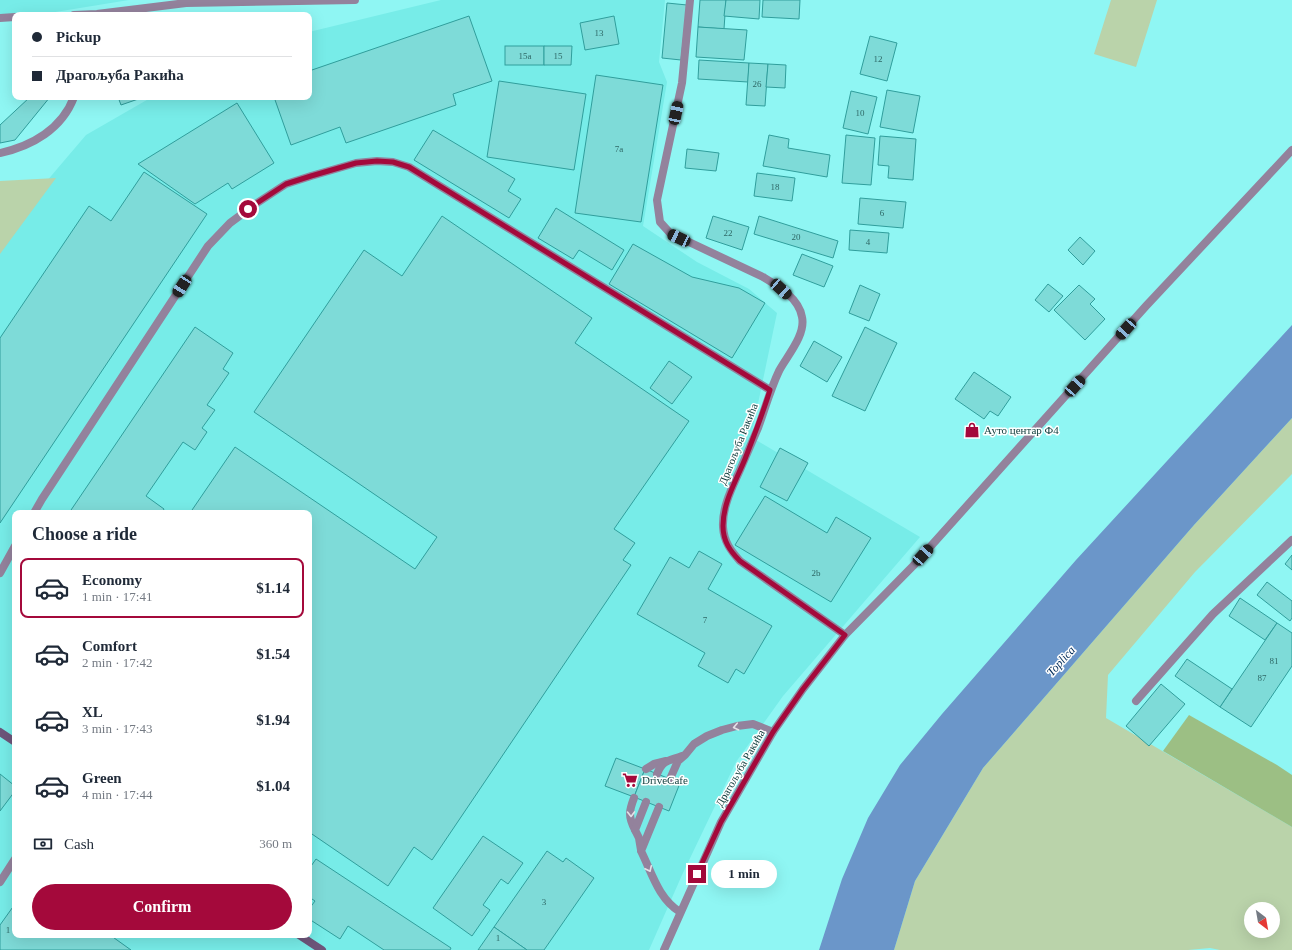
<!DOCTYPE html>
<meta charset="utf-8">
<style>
body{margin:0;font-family:Georgia,serif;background:#f6f6f7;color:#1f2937;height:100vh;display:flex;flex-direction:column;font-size:15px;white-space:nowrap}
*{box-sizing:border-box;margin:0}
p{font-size:13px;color:#747a83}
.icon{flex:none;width:22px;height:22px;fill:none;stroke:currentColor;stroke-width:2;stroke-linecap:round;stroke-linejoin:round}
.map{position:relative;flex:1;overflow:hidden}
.panel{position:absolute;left:12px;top:510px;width:300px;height:428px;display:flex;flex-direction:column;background:#fff;border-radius:8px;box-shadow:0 4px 16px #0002}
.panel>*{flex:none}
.hud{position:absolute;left:12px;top:12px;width:300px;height:88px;border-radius:8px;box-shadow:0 4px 16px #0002;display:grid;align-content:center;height:88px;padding:0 20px;background:#fff}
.needle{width:26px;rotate:149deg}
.controls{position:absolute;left:1244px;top:902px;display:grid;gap:8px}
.controls a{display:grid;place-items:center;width:36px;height:36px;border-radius:50%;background:#fff;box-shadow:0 4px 16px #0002;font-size:20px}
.end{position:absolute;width:18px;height:18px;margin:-9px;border:5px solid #a4093b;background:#fff;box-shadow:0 0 0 2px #fff}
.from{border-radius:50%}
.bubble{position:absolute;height:28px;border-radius:14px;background:#fff;box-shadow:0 4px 16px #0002;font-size:13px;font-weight:700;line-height:28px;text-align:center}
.car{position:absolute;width:12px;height:24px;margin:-12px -6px;border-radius:5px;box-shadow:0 0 3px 1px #0007;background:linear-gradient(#222 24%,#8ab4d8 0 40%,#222 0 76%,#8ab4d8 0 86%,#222 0)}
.hud b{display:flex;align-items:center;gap:14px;height:38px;font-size:15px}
.hud b+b{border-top:1px solid #e0e1e3}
.hud i{width:10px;height:10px;background:#1f2937}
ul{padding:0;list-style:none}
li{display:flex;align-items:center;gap:12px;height:60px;margin:0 8px 6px;padding:0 12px;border:2px solid transparent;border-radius:8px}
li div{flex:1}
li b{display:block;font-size:15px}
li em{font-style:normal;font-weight:700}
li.active{border-color:#a4093b}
li>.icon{width:36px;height:36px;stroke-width:1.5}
h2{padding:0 20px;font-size:18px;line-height:48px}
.pay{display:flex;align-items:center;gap:10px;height:44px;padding:0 20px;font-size:15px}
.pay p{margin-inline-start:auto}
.action{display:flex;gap:8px;margin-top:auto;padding:8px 20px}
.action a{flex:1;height:46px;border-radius:24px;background:#a4093b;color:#fff;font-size:16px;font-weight:700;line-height:46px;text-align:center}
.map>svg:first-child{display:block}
.built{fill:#77ece8;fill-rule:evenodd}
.green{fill:#bad3aa;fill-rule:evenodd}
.forest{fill:#9cbf84}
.water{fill:#6b96c9}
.building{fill:#7edbd8;stroke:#309e9c}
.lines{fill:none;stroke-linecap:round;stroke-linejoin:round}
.service{stroke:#93829c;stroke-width:8}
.minor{stroke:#93829c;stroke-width:8}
.secondary{stroke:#6d557a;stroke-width:8}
.oneway{stroke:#e4e0e6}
.route{stroke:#a4093b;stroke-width:5}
.labels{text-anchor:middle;stroke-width:3;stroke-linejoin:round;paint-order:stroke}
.number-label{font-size:9px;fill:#2e6866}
.poi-label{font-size:11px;fill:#144140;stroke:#fff;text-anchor:start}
.street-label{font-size:11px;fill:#144140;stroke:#fff}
.water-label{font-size:12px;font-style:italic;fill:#002c5a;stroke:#fff}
</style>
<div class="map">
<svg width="1292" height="950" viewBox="0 0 1292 950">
<rect width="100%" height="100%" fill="#8ff6f3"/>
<!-- built -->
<g class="built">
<path d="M 0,0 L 129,0 L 37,15 L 15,15 L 0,21 Z"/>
<path d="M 441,0 L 665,0 L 659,62 L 667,82 L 643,226 L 697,262 L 749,289 L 777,313 L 751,437 L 920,537 L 783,696 L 736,762 L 682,875 L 649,950 L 0,950 L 0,236 L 86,135 L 152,97 L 309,97 L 309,32 ZM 15,513 L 309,513 L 309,935 L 15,935 Z"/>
</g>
<!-- green -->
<g class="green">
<path d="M 1111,0 L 1157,0 L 1136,67 L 1094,54 Z"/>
<path d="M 56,178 L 0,254 L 0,181 Z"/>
<path d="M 1292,418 L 1292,474 L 1195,572 L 1108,675 L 1106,718 L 1292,827 L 1292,950 L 1220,950 L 1210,948 L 1188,950 L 894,950 L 915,881 L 983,768 L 1194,525 ZM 1251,909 L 1273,909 L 1273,931 L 1251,931 Z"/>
</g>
<!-- forest -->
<path class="forest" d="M 1189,715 L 1277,765 L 1292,775 L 1292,827 L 1163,751 Z"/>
<!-- water -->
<path class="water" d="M 1292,325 L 1292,418 L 1194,525 L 983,768 L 915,881 L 894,950 L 819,950 L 842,879 L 868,818 L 900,765 L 942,714 L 1076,560 Z"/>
<!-- building -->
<g class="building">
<path d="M 700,0 L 726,0 L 724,29 L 698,27 Z"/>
<path d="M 726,0 L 760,0 L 759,19 L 724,16 Z"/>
<path d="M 763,0 L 800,0 L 799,19 L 762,17 Z"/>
<path d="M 667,3 L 687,5 L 681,60 L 662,58 Z"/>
<path d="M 469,16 L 492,81 L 453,94 L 456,105 L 346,143 L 340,127 L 291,145 L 274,97 L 309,97 L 309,71 Z"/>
<path d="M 614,16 L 619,44 L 585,50 L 580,23 Z"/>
<path d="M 698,27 L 747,30 L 744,60 L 696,57 Z"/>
<path d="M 870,36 L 897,43 L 887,81 L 860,74 Z"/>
<rect x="505" y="46" width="39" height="19"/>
<path d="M 544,46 L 572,46 L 571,65 L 544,65 Z"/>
<path d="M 699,60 L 749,63 L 748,82 L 698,79 Z"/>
<path d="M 749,63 L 768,64 L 765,106 L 746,105 Z"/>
<path d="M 768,64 L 786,65 L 785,88 L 766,87 Z"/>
<path d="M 596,75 L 663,85 L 641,222 L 575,213 Z"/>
<path d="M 499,81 L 586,94 L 574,170 L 487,157 Z"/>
<path d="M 887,90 L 920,96 L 913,133 L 880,127 Z"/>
<path d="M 851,91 L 877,97 L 868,134 L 843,128 Z"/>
<path d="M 30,97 L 50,97 L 15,140 L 0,143 L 0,125 Z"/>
<path d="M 118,97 L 144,97 L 121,105 Z"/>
<path d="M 237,103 L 274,163 L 232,189 L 228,183 L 195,204 L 138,164 Z"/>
<path d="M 433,130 L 515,179 L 508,191 L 521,199 L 509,218 L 414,160 Z"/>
<path d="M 769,135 L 789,139 L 788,148 L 830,155 L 827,177 L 763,166 Z"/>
<path d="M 846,135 L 875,138 L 871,185 L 842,183 Z"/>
<path d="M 880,136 L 916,139 L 913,180 L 888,178 L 889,166 L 878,165 Z"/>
<path d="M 687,149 L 719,153 L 716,171 L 685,168 Z"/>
<path d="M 144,172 L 207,214 L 0,523 L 0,338 L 89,206 L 111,221 Z"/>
<path d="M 757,173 L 795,178 L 792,201 L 754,196 Z"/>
<path d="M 860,198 L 906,202 L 903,228 L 858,224 Z"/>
<path d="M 556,208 L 624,250 L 612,270 L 579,250 L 573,259 L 538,238 Z"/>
<path d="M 442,216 L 592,318 L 575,343 L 689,421 L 614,529 L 635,543 L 623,560 L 631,565 L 432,860 L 414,847 L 388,886 L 309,832 L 309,513 L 190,513 L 235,447 L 415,569 L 437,537 L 254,412 L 364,250 L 402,276 Z"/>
<path d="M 713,216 L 749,227 L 742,250 L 706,238 Z"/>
<path d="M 759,216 L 838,241 L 833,258 L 754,234 Z"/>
<path d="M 850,230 L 889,233 L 887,253 L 849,250 Z"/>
<path d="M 1080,237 L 1095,251 L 1083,265 L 1068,250 Z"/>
<path d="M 633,244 L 692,277 L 739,288 L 765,303 L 732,358 L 609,284 Z"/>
<path d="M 802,254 L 833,266 L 824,287 L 793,275 Z"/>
<path d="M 1048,284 L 1063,296 L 1049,312 L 1035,300 Z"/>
<path d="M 860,285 L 880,294 L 869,321 L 849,313 Z"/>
<path d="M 1079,285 L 1095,299 L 1090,304 L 1105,319 L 1085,340 L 1054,310 Z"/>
<path d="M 195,327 L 233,353 L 223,369 L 229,373 L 207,405 L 215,410 L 202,428 L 207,432 L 195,450 L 183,442 L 146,496 L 164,509 L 162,513 L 69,513 Z"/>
<path d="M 865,327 L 897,343 L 865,411 L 832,396 Z"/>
<path d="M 814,341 L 842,357 L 827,382 L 800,366 Z"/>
<path d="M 669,361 L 692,377 L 672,404 L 650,388 Z"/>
<path d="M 974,372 L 1011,397 L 998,416 L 990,411 L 984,419 L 955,399 Z"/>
<path d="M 780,448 L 808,463 L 787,501 L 760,487 Z"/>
<path d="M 765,496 L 827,533 L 836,517 L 871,538 L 831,602 L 735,545 Z"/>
<path d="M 699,551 L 722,564 L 708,589 L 772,626 L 744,674 L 736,669 L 728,683 L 698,666 L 705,653 L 637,614 L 670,557 L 689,568 Z"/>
<path d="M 1292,555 L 1292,570 L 1285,564 Z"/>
<path d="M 1267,582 L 1292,601 L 1292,618 L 1290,621 L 1257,595 Z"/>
<path d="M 1240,598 L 1277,623 L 1265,640 L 1229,616 Z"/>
<path d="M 1277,623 L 1292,633 L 1292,666 L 1251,727 L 1220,707 Z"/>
<path d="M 1187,659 L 1232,689 L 1220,707 L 1175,676 Z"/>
<path d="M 1161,684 L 1185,704 L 1149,746 L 1126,726 Z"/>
<path d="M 616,758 L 645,769 L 634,797 L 605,786 Z"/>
<path d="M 645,769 L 680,783 L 669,811 L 634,797 Z"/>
<path d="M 0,774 L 15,786 L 15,791 L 0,811 Z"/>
<path d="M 483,836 L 523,863 L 508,884 L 501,879 L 483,905 L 490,910 L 472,936 L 433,908 Z"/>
<path d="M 547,851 L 563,862 L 566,858 L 594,878 L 544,950 L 527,950 L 494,927 Z"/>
<path d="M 316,859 L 451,948 L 450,950 L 384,950 L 348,926 L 340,939 L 309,919 L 309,909 L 315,901 L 309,897 L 309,869 Z"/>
<path d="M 15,904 L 15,935 L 110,935 L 131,950 L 0,950 L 0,925 Z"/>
<path d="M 494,927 L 527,950 L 478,950 Z"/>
</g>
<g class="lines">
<!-- service -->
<g class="service">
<path d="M 74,15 L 97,14 L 186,3 L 355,0"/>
<path d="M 0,18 L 15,17"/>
<path d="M 0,153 C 32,146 62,129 74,97"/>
<path d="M 34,513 L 42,499 L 208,246 L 230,223 L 257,203 L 286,184 L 311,176 L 356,163 L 377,161 L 393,162 L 409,167 L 770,390"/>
<path d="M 0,573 L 15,546"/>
<path d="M 646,769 L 654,764 L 666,761"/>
<path d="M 657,774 C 663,759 669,761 682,756"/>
<path d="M 670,779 L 678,761 L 685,755 L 694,744 L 707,736 L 722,730 L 737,726 L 753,724 L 773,732"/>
<path d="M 634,798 C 629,811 628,816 635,830"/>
<path d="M 659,807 L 641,851 C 652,873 658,898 680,912"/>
<path d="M 641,850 L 639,838 L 635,830 L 646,802"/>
</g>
<!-- minor -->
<g class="minor">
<path d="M 690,0 L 682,83 L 657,200 L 660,222 L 670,233 L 763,277 C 778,286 799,298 802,317 C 806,335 787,356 779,371 C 770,390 765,409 758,428 C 752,442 746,456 740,470 C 732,488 722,507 723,527 C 724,542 731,551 740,561 L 845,635"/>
<path d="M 1136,701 L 1213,614 L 1292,540"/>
<path d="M 0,882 L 15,859"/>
<path d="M 664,950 L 721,822 L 773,732 L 803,689 L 845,635 L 913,566 L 1146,306 L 1292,150"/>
</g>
<!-- secondary -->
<g class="secondary">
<path d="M 0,732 L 15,742"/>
<path d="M 299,935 L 322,950"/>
</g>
</g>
<!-- one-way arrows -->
<defs><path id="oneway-chevron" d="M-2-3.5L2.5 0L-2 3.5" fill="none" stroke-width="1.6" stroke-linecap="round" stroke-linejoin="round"/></defs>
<g class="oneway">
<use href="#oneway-chevron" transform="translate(736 727) rotate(168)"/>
<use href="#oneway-chevron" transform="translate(631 814) rotate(89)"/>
<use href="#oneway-chevron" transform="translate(649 869) rotate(65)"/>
</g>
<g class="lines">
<!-- route -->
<path class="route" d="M 248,209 L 286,184 L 311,176 L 356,163 L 377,161 L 393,162 L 409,167 L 770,390 C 763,413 754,436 745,459 C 736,481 723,502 723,526 C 723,541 730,551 740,561 L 845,635 L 803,689 L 773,732 L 721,822 L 697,874"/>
</g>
<!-- icons -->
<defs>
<g id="shop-bare" transform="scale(1.2)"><path d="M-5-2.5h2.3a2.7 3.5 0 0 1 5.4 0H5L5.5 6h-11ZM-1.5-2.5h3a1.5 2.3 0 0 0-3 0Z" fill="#a4093b" stroke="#fff" stroke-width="2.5" paint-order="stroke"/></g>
<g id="supermarket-bare" transform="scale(1.2)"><path d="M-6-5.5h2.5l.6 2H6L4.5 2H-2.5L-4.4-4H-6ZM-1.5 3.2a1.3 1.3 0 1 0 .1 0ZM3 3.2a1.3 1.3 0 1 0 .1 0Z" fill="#a4093b" stroke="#fff" stroke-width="2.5" paint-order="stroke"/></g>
</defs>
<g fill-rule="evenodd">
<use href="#shop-bare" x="972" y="430"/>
<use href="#supermarket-bare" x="630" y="780"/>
</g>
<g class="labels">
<!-- number labels -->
<g class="number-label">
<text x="599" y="36">13</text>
<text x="525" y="59">15a</text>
<text x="558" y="59">15</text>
<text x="878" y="62">12</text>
<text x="757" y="87">26</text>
<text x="860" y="116">10</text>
<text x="619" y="152">7a</text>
<text x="775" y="190">18</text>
<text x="882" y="216">6</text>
<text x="728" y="236">22</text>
<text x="796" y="240">20</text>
<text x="868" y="245">4</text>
<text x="816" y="576">2b</text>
<text x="705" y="623">7</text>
<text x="1274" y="664">81</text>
<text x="1262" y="681">87</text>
<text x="544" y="905">3</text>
<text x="8" y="933">1</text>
<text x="498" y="941">1</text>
</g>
<!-- poi labels -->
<g class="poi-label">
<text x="984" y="434">Ауто центар Ф4</text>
<text x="642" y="784">DriveCafe</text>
</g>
<!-- street labels -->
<g class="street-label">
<text transform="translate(738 444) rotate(-68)" y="4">Драгољуба Ракића</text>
<text transform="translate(740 768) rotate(-60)" y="4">Драгољуба Ракића</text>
</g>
<!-- water labels -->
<g class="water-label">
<text transform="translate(1061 661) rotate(-48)" y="4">Toplica</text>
</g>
</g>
</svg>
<div class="controls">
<a><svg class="needle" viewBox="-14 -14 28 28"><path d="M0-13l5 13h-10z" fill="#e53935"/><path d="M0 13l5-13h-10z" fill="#747a83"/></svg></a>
</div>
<i class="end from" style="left:248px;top:209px"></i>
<i class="end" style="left:697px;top:874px"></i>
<div class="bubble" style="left:711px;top:860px;width:66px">1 min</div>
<i class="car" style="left:676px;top:113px;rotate:12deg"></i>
<i class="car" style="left:679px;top:238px;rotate:295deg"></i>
<i class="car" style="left:182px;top:286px;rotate:213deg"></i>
<i class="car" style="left:781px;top:289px;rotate:132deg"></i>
<i class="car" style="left:1126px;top:329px;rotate:222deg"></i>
<i class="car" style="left:1075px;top:386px;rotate:42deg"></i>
<i class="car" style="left:923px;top:555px;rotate:42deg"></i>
<div class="hud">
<b><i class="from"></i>Pickup</b>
<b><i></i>Драгољуба Ракића</b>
</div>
<section class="panel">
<h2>Choose a ride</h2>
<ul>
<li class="active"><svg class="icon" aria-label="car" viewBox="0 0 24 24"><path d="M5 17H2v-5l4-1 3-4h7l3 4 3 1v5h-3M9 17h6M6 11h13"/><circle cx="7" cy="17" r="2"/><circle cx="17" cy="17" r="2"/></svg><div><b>Economy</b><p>1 min · 17:41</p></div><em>$1.14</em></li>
<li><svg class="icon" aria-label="car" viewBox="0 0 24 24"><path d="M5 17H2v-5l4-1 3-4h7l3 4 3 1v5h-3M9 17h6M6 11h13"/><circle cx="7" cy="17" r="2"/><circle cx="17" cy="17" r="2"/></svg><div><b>Comfort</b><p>2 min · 17:42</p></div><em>$1.54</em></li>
<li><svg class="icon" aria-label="car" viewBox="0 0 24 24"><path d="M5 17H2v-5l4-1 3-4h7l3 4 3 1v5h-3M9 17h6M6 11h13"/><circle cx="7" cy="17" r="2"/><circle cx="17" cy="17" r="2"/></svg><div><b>XL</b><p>3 min · 17:43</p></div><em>$1.94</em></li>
<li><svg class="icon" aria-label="car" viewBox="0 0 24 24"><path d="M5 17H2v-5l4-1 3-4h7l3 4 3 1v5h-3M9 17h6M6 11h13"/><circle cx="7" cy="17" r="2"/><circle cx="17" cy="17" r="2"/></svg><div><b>Green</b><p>4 min · 17:44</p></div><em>$1.04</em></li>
</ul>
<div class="pay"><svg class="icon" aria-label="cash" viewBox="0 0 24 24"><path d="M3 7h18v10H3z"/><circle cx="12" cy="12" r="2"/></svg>Cash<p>360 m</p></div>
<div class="action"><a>Confirm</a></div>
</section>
</div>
